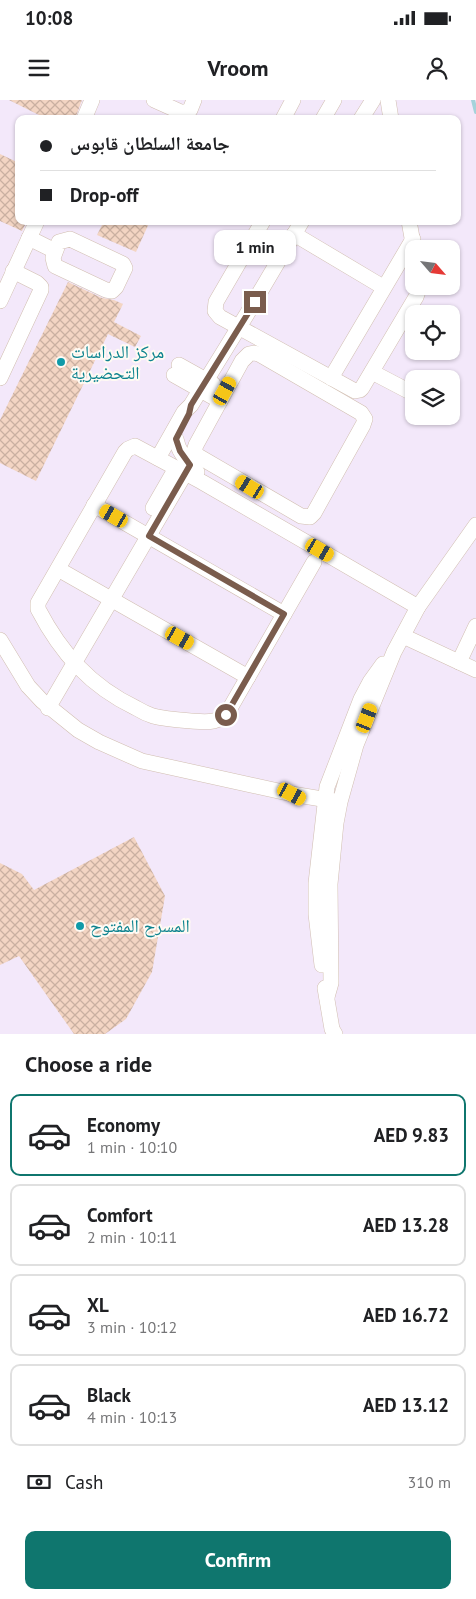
<!DOCTYPE html>
<meta charset="utf-8">
<style>
body{margin:0;font-family:"PT Sans","Noto Naskh Arabic",sans-serif;background:#f2f2f2;color:#202124;height:100vh;display:flex;flex-direction:column;font-size:19px;white-space:nowrap}
*{box-sizing:border-box;margin:0}
p{font-size:16px;color:#757577}
.icon{flex:none;width:28px;height:28px;fill:none;stroke:currentColor;stroke-width:2;stroke-linecap:round;stroke-linejoin:round}
.map{position:relative;height:934px;overflow:hidden}
.details{display:flex;flex-direction:column;background:#fff;flex:1}
.details>*{flex:none}
.banner{position:absolute;left:15px;top:15px;width:446px;height:110px;border-radius:10px;box-shadow:0 1px 4px #0004;display:grid;align-content:center;height:110px;padding:0 25px;background:#fff}
.needle{width:32px;rotate:118deg}
.buttons{position:absolute;left:405px;top:140px;display:grid;gap:10px}
.buttons a{display:grid;place-items:center;width:55px;height:55px;border-radius:10px;background:#fff;box-shadow:0 1px 4px #0004;font-size:25px}
.end{position:absolute;width:22px;height:22px;margin:-11px;border:6px solid #7a5c4d;background:#fff;box-shadow:0 0 0 2px #fff}
.from{border-radius:50%}
.bubble{position:absolute;height:35px;border-radius:10px;background:#fff;box-shadow:0 1px 4px #0004;font-size:16px;font-weight:700;line-height:35px;text-align:center}
.car{position:absolute;width:15px;height:30px;margin:-15px -8px;border-radius:6px;box-shadow:0 0 4px 1px #0007;background:linear-gradient(#f5c518 24%,#345 0 40%,#f5c518 0 76%,#345 0 86%,#f5c518 0)}
.banner b{display:flex;align-items:center;gap:18px;height:48px;font-size:19px}
.banner b+b{border-top:1px solid #e0e0e0}
.banner i{width:12px;height:12px;background:#202124}
ul{padding:0;list-style:none}
li{display:flex;align-items:center;gap:15px;height:82px;margin:0 10px 8px;padding:0 15px;border:2px solid #e0e0e0;border-radius:10px}
li div{flex:1}
li b{display:block;font-size:19px}
li em{font-style:normal;font-weight:700}
li.current{border-color:#0f766e}
li>.icon{width:45px;height:45px;stroke-width:1.5}
h2{padding:0 25px;font-size:22px;line-height:60px}
.pay{display:flex;align-items:center;gap:12px;height:55px;padding:0 25px;font-size:19px}
.pay p{margin-inline-start:auto}
.cta{display:flex;gap:10px;margin-top:auto;padding:10px 25px}
.cta a{flex:1;height:58px;border-radius:10px;background:#0f766e;color:#fff;font-size:20px;font-weight:700;line-height:58px;text-align:center}
.status{display:flex;justify-content:space-between;align-items:center;height:35px;padding:0 25px;background:#fff;direction:ltr}
.status svg{height:14px;fill:currentColor}
header{display:flex;justify-content:space-between;align-items:center;height:65px;padding:0 25px;background:#fff;font-size:22px;font-weight:700}
.map>svg:first-child{display:block}
.education{fill:#f3e8fa;fill-rule:evenodd}
.lines{fill:none;stroke-linecap:round;stroke-linejoin:round}
.stream{stroke:#a5d3da;stroke-width:4}
.building{fill:url(#building-cross-hatch)}
.minor-casing{stroke:#d1beb0;stroke-width:16}
.minor{stroke:#fff;stroke-width:15}
.route{stroke:#7a5c4d;stroke-width:6}
.culture-dot{fill:#0f9aa8;stroke:#fffaf3;stroke-width:2}
.labels{text-anchor:middle;stroke-width:4;stroke-linejoin:round;paint-order:stroke}
.culture-label{font-size:18px;fill:#0d838f;stroke:#fffaf3;text-anchor:start}
</style>
<div class="status"><b>10:08</b><svg viewBox="0 0 49 12"><path d="M0 12V9h3v3zM5 12V6h3v6zM10 12V3h3v9zM15 12V0h3v12zM26 1h20v11H26zM47 4h2v5h-2z"/></svg></div>
<header><svg class="icon" aria-label="menu" viewBox="0 0 24 24"><path d="M4 6h16M4 12h16M4 18h16"/></svg>Vroom<svg class="icon" aria-label="person" viewBox="0 0 24 24"><circle cx="12" cy="8" r="4"/><path d="M4 21q1-7 8-7t8 7"/></svg></header>
<div class="map">
<svg width="476" height="934" viewBox="0 0 476 934">
<defs>
<pattern id="building-cross-hatch" width="8" height="8" patternUnits="userSpaceOnUse" patternTransform="scale(1.25)"><rect width="8" height="8" fill="#f3d5c3"/><path d="M0 0l8 8M0 8l8-8" fill="none" stroke="#cab0a1"/></pattern>
</defs>
<rect width="100%" height="100%" fill="#fdf6ec"/>
<!-- education -->
<path class="education" d="M 0,0 L 476,0 L 476,934 L 0,934 ZM 19,19 L 458,19 L 458,121 L 19,121 ZM 414,149 L 451,149 L 451,186 L 414,186 ZM 414,214 L 451,214 L 451,251 L 414,251 ZM 414,279 L 451,279 L 451,316 L 414,316 Z"/>
<g class="lines">
<!-- stream -->
<path class="stream" d="M 473,0 L 476,12"/>
</g>
<!-- building -->
<g class="building">
<path d="M 9,0 L 82,0 L 75,19 L 47,19 Z"/>
<path d="M 0,54 L 19,63 L 19,121 L 27,121 L 22,131 L 0,121 Z"/>
<path d="M 104,121 L 150,121 L 136,152 L 97,135 Z"/>
<path d="M 68,182 L 102,198 L 114,200 L 123,204 L 114,222 L 141,236 L 135,247 L 108,234 L 36,381 L 0,363 L 0,320 Z"/>
<path d="M 134,737 L 165,796 L 152,872 L 126,919 L 105,934 L 74,934 L 19,856 L 0,865 L 0,763 L 22,774 L 34,790 Z"/>
</g>
<g class="lines">
<!-- minor casing -->
<g class="minor-casing">
<g id="minor">
<path d="M 154,0 L 183,13 L 190,10 L 194,0"/>
<path d="M 388,0 L 391,19"/>
<path d="M 84,19 L 92,0"/>
<path d="M 283,19 L 293,0"/>
<path d="M 323,19 L 334,0"/>
<path d="M 361,19 L 373,0"/>
<path d="M 263,121 L 216,202 L 215,211 L 220,217 L 355,291 L 360,290 L 362,288 L 416,197 L 420,186"/>
<path d="M 409,121 L 414,149"/>
<path d="M 294,134 L 383,187"/>
<path d="M 29,138 L 55,151"/>
<path d="M 70,139 L 123,164 L 125,168 L 116,187 L 112,191 L 106,190 L 55,166 L 53,158 L 59,142 Z"/>
<path d="M 0,201 L 37,121"/>
<path d="M 254,253 L 259,254 L 361,313 L 365,319 L 363,325 L 314,413 L 310,417 L 301,416 L 198,356 L 194,351 L 196,345 L 242,261 L 249,254 Z"/>
<path d="M 179,265 L 213,284"/>
<path d="M 372,272 L 414,294"/>
<path d="M 174,275 L 220,301"/>
<path d="M 0,278 L 41,190 L 41,187 L 37,183 L 13,171"/>
<path d="M 331,278 L 413,139"/>
<path d="M 176,339 C 179,354 188,361 197,372"/>
<path d="M 158,358 L 184,312 L 191,305 L 247,214 L 302,121"/>
<path d="M 94,405 L 284,514"/>
<path d="M 153,408 L 176,368"/>
<path d="M 314,462 L 229,610 C 220,624 207,622 191,621 C 179,620 165,619 153,616 C 147,614 141,611 136,608 C 90,586 61,553 38,509 L 38,503 L 125,352 L 128,349 L 135,346 L 202,382 L 418,507"/>
<path d="M 58,469 L 248,577"/>
<path d="M 403,536 L 476,570"/>
<path d="M 0,540 L 28,586 L 42,601 L 78,630 L 99,642 L 142,661 L 292,694 L 334,701"/>
<path d="M 459,562 L 476,526"/>
<path d="M 48,608 L 190,365"/>
<path d="M 322,865 L 316,814 L 316,783 L 327,687 L 361,599 L 370,582 L 383,564"/>
<path d="M 325,888 L 332,929 L 335,934"/>
<path d="M 327,897 L 331,883 L 330,784 L 336,723 L 340,702 L 356,645 L 394,552 L 418,507 L 476,425"/>
</g>
</g>
<!-- minor -->
<use href="#minor" class="minor"/>
</g>
<g class="lines">
<!-- route -->
<path class="route" d="M 226,615 L 284,514 L 149,436 L 190,365 L 180,351 L 176,339 L 189,314 L 191,305 L 255,202"/>
</g>
<!-- markers -->
<g class="culture-dot">
<circle cx="61" cy="262" r="5"/>
<circle cx="80" cy="826" r="5"/>
</g>
<g class="labels">
<!-- culture labels -->
<g class="culture-label">
<text x="71" y="258">مركز الدراسات<tspan x="71" dy="21">التحضيرية</tspan></text>
<text x="90" y="832">المسرح المفتوح</text>
</g>
</g>
</svg>
<div class="buttons">
<a><svg class="needle" viewBox="-14 -14 28 28"><path d="M0-13l5 13h-10z" fill="#e53935"/><path d="M0 13l5-13h-10z" fill="#757577"/></svg></a>
<a><svg class="icon" aria-label="locate" viewBox="0 0 24 24"><circle cx="12" cy="12" r="6"/><path d="M12 2v4M12 18v4M2 12h4M18 12h4"/></svg></a>
<a><svg class="icon" aria-label="layers" viewBox="0 0 24 24"><path d="M12 4l9 5-9 5-9-5zM3 14l9 5 9-5"/></svg></a>
</div>
<i class="end from" style="left:226px;top:615px"></i>
<i class="end" style="left:255px;top:202px"></i>
<div class="bubble" style="left:214px;top:130px;width:82px">1 min</div>
<i class="car" style="left:225px;top:291px;rotate:29deg"></i>
<i class="car" style="left:250px;top:387px;rotate:301deg"></i>
<i class="car" style="left:114px;top:416px;rotate:300deg"></i>
<i class="car" style="left:320px;top:450px;rotate:120deg"></i>
<i class="car" style="left:180px;top:538px;rotate:119deg"></i>
<i class="car" style="left:367px;top:618px;rotate:21deg"></i>
<i class="car" style="left:292px;top:694px;rotate:118deg"></i>
<div class="banner">
<b><i class="from"></i>جامعة السلطان قابوس</b>
<b><i></i>Drop-off</b>
</div>
</div>
<section class="details">
<h2>Choose a ride</h2>
<ul>
<li class="current"><svg class="icon" aria-label="car" viewBox="0 0 24 24"><path d="M5 17H2v-5l4-1 3-4h7l3 4 3 1v5h-3M9 17h6M6 11h13"/><circle cx="7" cy="17" r="2"/><circle cx="17" cy="17" r="2"/></svg><div><b>Economy</b><p>1 min · 10:10</p></div><em>AED 9.83</em></li>
<li><svg class="icon" aria-label="car" viewBox="0 0 24 24"><path d="M5 17H2v-5l4-1 3-4h7l3 4 3 1v5h-3M9 17h6M6 11h13"/><circle cx="7" cy="17" r="2"/><circle cx="17" cy="17" r="2"/></svg><div><b>Comfort</b><p>2 min · 10:11</p></div><em>AED 13.28</em></li>
<li><svg class="icon" aria-label="car" viewBox="0 0 24 24"><path d="M5 17H2v-5l4-1 3-4h7l3 4 3 1v5h-3M9 17h6M6 11h13"/><circle cx="7" cy="17" r="2"/><circle cx="17" cy="17" r="2"/></svg><div><b>XL</b><p>3 min · 10:12</p></div><em>AED 16.72</em></li>
<li><svg class="icon" aria-label="car" viewBox="0 0 24 24"><path d="M5 17H2v-5l4-1 3-4h7l3 4 3 1v5h-3M9 17h6M6 11h13"/><circle cx="7" cy="17" r="2"/><circle cx="17" cy="17" r="2"/></svg><div><b>Black</b><p>4 min · 10:13</p></div><em>AED 13.12</em></li>
</ul>
<div class="pay"><svg class="icon" aria-label="cash" viewBox="0 0 24 24"><path d="M3 7h18v10H3z"/><circle cx="12" cy="12" r="2"/></svg>Cash<p>310 m</p></div>
<div class="cta"><a>Confirm</a></div>
</section>
